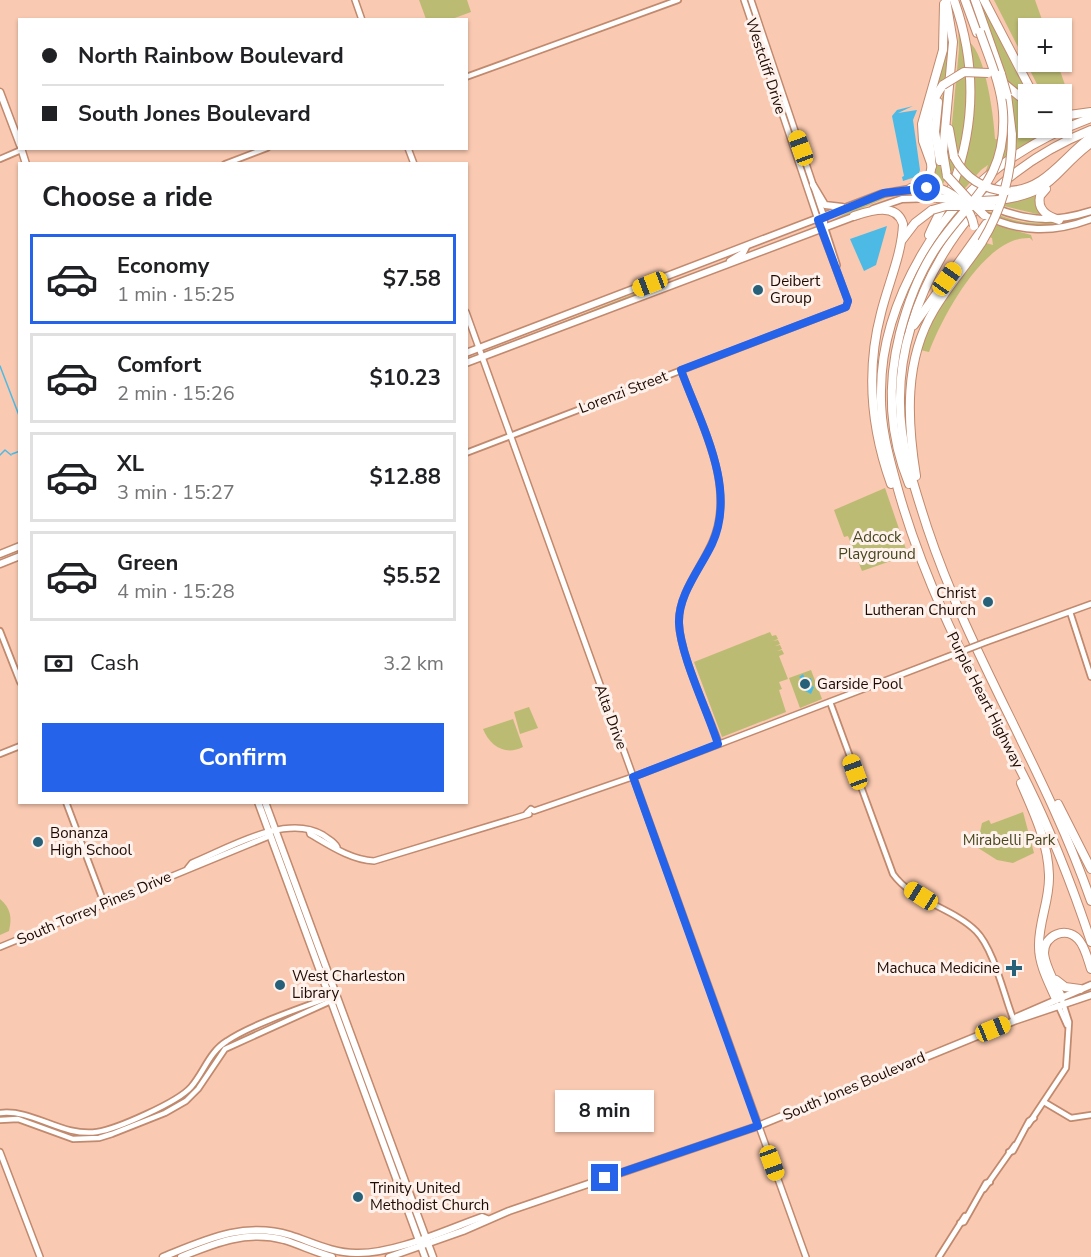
<!DOCTYPE html>
<meta charset="utf-8">
<style>
body{margin:0;font-family:"Nunito Sans",sans-serif;background:#f6f6f6;color:#202124;height:100vh;display:flex;flex-direction:column;font-size:22px;white-space:nowrap}
*{box-sizing:border-box;margin:0}
p{font-size:20px;color:#757577}
.icon{flex:none;width:33px;height:33px;fill:none;stroke:currentColor;stroke-width:2;stroke-linecap:round;stroke-linejoin:round}
.map{position:relative;flex:1;overflow:hidden}
.drawer{position:absolute;left:18px;top:162px;width:450px;height:642px;display:flex;flex-direction:column;background:#fff;border-radius:0px;box-shadow:0 2px 4px #0004}
.drawer>*{flex:none}
.guide{position:absolute;left:18px;top:18px;width:450px;height:132px;border-radius:0px;box-shadow:0 2px 4px #0004;display:grid;align-content:center;height:132px;padding:0 24px;background:#fff}
.controls{position:absolute;left:1018px;top:18px;display:grid;gap:12px}
.controls a{display:grid;place-items:center;width:54px;height:54px;border-radius:0px;background:#fff;box-shadow:0 2px 4px #0004;font-size:30px}
.end{position:absolute;width:27px;height:27px;margin:-14px;border:8px solid #2563eb;background:#fff;box-shadow:0 0 0 3px #fff}
.from{border-radius:50%}
.bubble{position:absolute;height:42px;border-radius:0px;background:#fff;box-shadow:0 2px 4px #0004;font-size:20px;font-weight:700;line-height:42px;text-align:center}
.car{position:absolute;width:18px;height:36px;margin:-18px -9px;border-radius:8px;box-shadow:0 0 4px 2px #0007;background:linear-gradient(#f5c518 24%,#345 0 40%,#f5c518 0 76%,#345 0 86%,#f5c518 0)}
.guide b{display:flex;align-items:center;gap:21px;height:57px;font-size:22px}
.guide b+b{border-top:2px solid #e0e0e0}
.guide i{width:15px;height:15px;background:#202124}
ul{padding:0;list-style:none}
li{display:flex;align-items:center;gap:18px;height:90px;margin:0 12px 9px;padding:0 12px;border:3px solid #e0e0e0;border-radius:0px}
li div{flex:1}
li b{display:block;font-size:22px}
li em{font-style:normal;font-weight:700}
li.selected{border-color:#2563eb}
li>.icon{width:54px;height:54px;stroke-width:1.5}
h2{padding:0 24px;font-size:27px;line-height:72px}
.pay{display:flex;align-items:center;gap:15px;height:66px;padding:0 24px;font-size:22px}
.pay p{margin-inline-start:auto}
.primary-button{display:flex;gap:12px;margin-top:auto;padding:12px 24px}
.primary-button a{flex:1;height:69px;border-radius:0px;background:#2563eb;color:#fff;font-size:24px;font-weight:700;line-height:69px;text-align:center}
.map>svg:first-child{display:block}
.green{fill:#bcbb74}
.water{fill:#4cbae5}
.lines{fill:none;stroke-linecap:round;stroke-linejoin:round}
.stream{stroke:#4cbae5;stroke-width:1.5}
.tertiary-casing{stroke:#c1896d;stroke-width:8}
.secondary-casing{stroke:#c1896d;stroke-width:8}
.primary-casing{stroke:#c1896d;stroke-width:9}
.motorway-casing{stroke:#c1896d;stroke-width:10}
.tertiary{stroke:#fff;stroke-width:4.5}
.secondary{stroke:#fff;stroke-width:5}
.primary{stroke:#fff;stroke-width:6}
.motorway{stroke:#fff;stroke-width:8}
.secondary-bridge-casing{stroke:#c1896d;stroke-width:8;stroke-linecap:butt}
.motorway-bridge-casing{stroke:#c1896d;stroke-width:10;stroke-linecap:butt}
.secondary-bridge{stroke:#fff;stroke-width:5}
.motorway-bridge{stroke:#fff;stroke-width:8}
.route{stroke:#2563eb;stroke-width:8}
.poi-dot{fill:#266179;stroke:#fff2ec;stroke-width:2}
.labels{text-anchor:middle;stroke-width:6;stroke-linejoin:round;paint-order:stroke}
.street-label{font-size:15px;fill:#1e0a02;stroke:#fff2ec}
.poi-label{font-size:15px;fill:#1e0a02;stroke:#fff2ec;text-anchor:start}
.park-label{font-size:15px;fill:#47461e;stroke:#fff2ec}
</style>
<div class="map">
<svg width="1091" height="1257" viewBox="0 0 1091 1257">
<rect width="100%" height="100%" fill="#f9c9b1"/>
<!-- green -->
<g class="green">
<path d="M 419,0 L 467,0 L 471,12 L 452,19 L 426,19 Z"/>
<path d="M 978,0 L 982,0 L 1030,94 L 1029,99 L 1007,83 Z"/>
<path d="M 994,0 L 1035,0 L 1045,28 L 1029,28 L 1029,62 L 1057,62 L 1072,105 L 1062,104 L 1062,94 L 1044,94 L 1040,90 Z"/>
<path d="M 958,22 C 970,77 973,124 950,177 L 944,152 L 951,134 L 959,49 Z"/>
<path d="M 947,30 L 950,34 L 940,155 L 939,106 L 944,92 L 943,81 L 939,85 L 924,134 Z"/>
<path d="M 969,42 C 986,54 994,119 995,139 L 1003,140 L 1004,137 L 1010,136 L 1002,87 L 1029,107 L 1029,128 L 1061,128 L 1015,152 L 985,173 L 988,165 L 981,170 L 939,218 L 973,118 L 974,87 Z"/>
<path d="M 932,113 L 934,151 L 945,179 L 943,184 L 928,182 Z"/>
<path d="M 911,190 L 940,191 L 888,197 L 829,222 L 879,196 Z"/>
<path d="M 1039,194 L 1041,215 L 1004,206 L 1005,203 Z"/>
<path d="M 988,211 C 1026,226 1037,226 1076,218 L 1083,220 C 1043,229 1024,229 986,213 Z"/>
<path d="M 992,224 L 1031,235 L 1033,241 L 1030,238 C 985,236 943,315 929,352 L 920,350 L 940,306 L 986,243 L 993,245 L 992,238 L 983,234 Z"/>
<path d="M 664,282 L 609,306 L 489,351 Z"/>
<path d="M 885,488 L 908,555 L 862,571 L 848,536 L 844,537 L 834,510 Z"/>
<path d="M 770,632 L 772,636 L 776,635 L 778,639 L 773,641 L 778,640 L 780,644 L 775,646 L 780,645 L 782,649 L 777,651 L 782,650 L 784,654 L 779,656 L 788,679 L 779,682 L 782,689 L 779,690 L 786,712 L 722,737 L 694,662 Z"/>
<path d="M 811,670 L 822,699 L 800,708 L 789,678 Z"/>
<path d="M 529,707 L 538,728 L 520,734 L 514,712 Z"/>
<path d="M 513,719 L 523,747 C 505,756 490,746 483,729 Z"/>
<path d="M 1023,812 L 1034,853 L 1013,863 L 997,860 L 972,844 L 980,832 L 982,823 L 989,820 L 991,824 Z"/>
<path d="M 0,899 C 11,908 12,918 9,931 L 0,935 Z"/>
</g>
<!-- water -->
<g class="water">
<path d="M 913,106 L 898,113 L 917,110 L 913,120 L 920,170 L 918,176 L 903,181 L 902,177 L 904,176 L 892,116 L 897,110 Z"/>
<path d="M 887,226 L 876,265 L 864,271 L 850,239 Z"/>
<path d="M 803,674 L 805,679 L 811,678 L 812,682 L 807,684 L 814,687 L 811,694 L 805,691 L 803,680 L 799,677 Z"/>
</g>
<g class="lines">
<!-- stream -->
<g class="stream">
<path d="M 0,366 L 20,418"/>
<path d="M 12,454 L 20,451"/>
<path d="M 0,455 L 5,450 L 11,455"/>
</g>
<!-- tertiary casing -->
<g class="tertiary-casing">
<g id="tertiary">
<path d="M 466,77 L 678,0"/>
<path d="M 0,159 L 21,150"/>
<path d="M 225,164 L 267,148"/>
<path d="M 825,228 L 837,265"/>
<path d="M 681,370 C 700,422 736,485 713,540 C 702,567 678,593 679,623 C 680,654 708,713 719,744"/>
<path d="M 466,453 L 846,307 L 848,301 L 821,229"/>
<path d="M 1070,612 L 1091,677"/>
<path d="M 0,631 L 20,682"/>
<path d="M 830,702 L 893,874 C 912,901 953,908 976,931 C 994,949 1004,996 1014,1021"/>
<path d="M 0,754 L 20,746"/>
<path d="M 66,802 L 104,903"/>
<path d="M 1058,1005 L 1067,1025"/>
<path d="M 1044,1102 L 1071,1118 L 1091,1115"/>
<path d="M 0,1113 C 34,1109 61,1137 97,1132 C 117,1129 178,1102 191,1087 C 204,1072 209,1052 227,1041 C 252,1024 306,1006 336,995"/>
<path d="M 0,1120 L 18,1119 L 73,1139 L 99,1138 L 112,1134 L 165,1113 L 186,1101 L 198,1089 L 225,1049 L 333,1000"/>
<path d="M 1028,1125 L 1066,1068 L 1069,1022 L 1061,997"/>
<path d="M 1009,1152 L 1013,1151 L 1029,1121 L 1034,1118"/>
<path d="M 984,1189 L 1015,1145"/>
<path d="M 960,1223 L 964,1222 L 986,1183 L 990,1182"/>
<path d="M 939,1257 L 965,1216"/>
</g>
</g>
<!-- secondary casing -->
<g class="secondary-casing">
<g id="secondary">
<path d="M 355,0 L 362,20"/>
<path d="M 744,0 L 821,229"/>
<path d="M 751,0 L 824,217 L 825,228"/>
<path d="M 408,148 L 414,164"/>
<path d="M 466,312 L 806,1257"/>
<path d="M 986,642 L 1091,604"/>
<path d="M 527,813 L 531,809 L 534,811 L 641,774 L 947,657"/>
<path d="M 309,830 L 310,834 C 329,845 351,860 374,861 L 529,814"/>
<path d="M 188,868 L 192,863 C 229,848 286,813 323,835 C 328,839 334,841 337,847"/>
<path d="M 0,947 L 267,837 L 269,833"/>
<path d="M 0,1152 L 40,1257"/>
</g>
</g>
<!-- primary casing -->
<g class="primary-casing">
<g id="primary">
<path d="M 0,92 L 20,145"/>
<path d="M 21,148 L 26,164"/>
<path d="M 813,185 L 825,205 L 842,207"/>
<path d="M 995,208 C 1030,222 1056,222 1091,211"/>
<path d="M 873,209 L 902,199 L 936,198"/>
<path d="M 984,215 C 1020,233 1054,233 1091,219"/>
<path d="M 730,261 L 743,253 L 746,247"/>
<path d="M 466,353 L 881,194 L 915,188 L 941,189"/>
<path d="M 466,363 L 858,215"/>
<path d="M 0,554 L 20,546"/>
<path d="M 0,564 L 20,556"/>
<path d="M 258,802 L 425,1257"/>
<path d="M 265,802 L 433,1257"/>
<path d="M 1017,1017 L 1091,985"/>
<path d="M 163,1257 C 205,1240 244,1221 290,1235 C 312,1242 332,1253 356,1253 C 395,1254 445,1230 482,1217 L 487,1219"/>
<path d="M 181,1257 C 215,1243 247,1230 284,1240 C 300,1245 315,1252 332,1257"/>
<path d="M 389,1257 L 463,1231 L 509,1211 L 758,1126 L 1014,1021 L 1091,995"/>
</g>
</g>
<!-- motorway casing -->
<g class="motorway-casing">
<g id="motorway">
<path d="M 946,0 L 953,42 L 943,152 L 947,176"/>
<path d="M 965,0 L 977,33"/>
<path d="M 975,0 L 1001,74"/>
<path d="M 984,0 L 1033,94"/>
<path d="M 1002,82 L 1029,104"/>
<path d="M 1007,95 L 1012,135"/>
<path d="M 938,102 L 935,132 L 940,161"/>
<path d="M 1062,116 L 1091,112"/>
<path d="M 1091,118 C 1020,144 960,188 922,254 C 898,295 881,343 881,391 C 880,424 888,454 897,486 C 926,592 979,687 1028,785 C 1053,836 1073,888 1091,942"/>
<path d="M 949,129 L 954,157"/>
<path d="M 1091,130 C 1028,155 976,198 942,256 C 916,300 899,352 900,403 C 900,446 914,486 927,527 C 970,657 1046,771 1091,901"/>
<path d="M 932,166 L 923,141 L 922,124 L 943,50 L 944,4"/>
<path d="M 911,188 C 943,182 928,152 928,129 C 928,113 934,97 943,85"/>
<path d="M 1046,189 L 1040,196 C 1037,210 1047,216 1059,220"/>
<path d="M 1007,191 C 1045,191 1063,157 1091,137"/>
<path d="M 999,200 C 1055,193 1052,172 1091,143"/>
<path d="M 854,216 C 870,211 896,202 903,224 C 902,254 888,284 881,313 C 866,370 871,428 891,484"/>
<path d="M 929,235 C 936,218 946,203 953,185 C 976,124 976,62 954,0"/>
<path d="M 902,240 L 915,223 L 932,210"/>
<path d="M 914,325 L 986,224 L 995,220"/>
<path d="M 900,333 C 887,384 889,435 909,484"/>
<path d="M 916,476 C 907,420 904,360 934,310 C 948,286 967,265 982,242"/>
<path d="M 1021,783 C 1034,813 1048,842 1049,875 C 1050,900 1038,923 1039,947 C 1039,965 1049,983 1056,999"/>
<path d="M 1058,804 L 1091,869"/>
<path d="M 1056,980 L 1065,987 L 1080,989"/>
<path d="M 1061,997 C 1056,984 1045,967 1044,953 C 1044,935 1066,926 1078,939 C 1085,946 1088,960 1091,969"/>
</g>
</g>
<!-- tertiary -->
<use href="#tertiary" class="tertiary"/>
<!-- secondary -->
<use href="#secondary" class="secondary"/>
<!-- primary -->
<use href="#primary" class="primary"/>
<!-- motorway -->
<use href="#motorway" class="motorway"/>
<!-- secondary-bridge casing -->
<g class="secondary-bridge-casing">
<path id="secondary-bridge" d="M 947,657 L 986,642"/>
</g>
<!-- motorway-bridge casing -->
<g class="motorway-bridge-casing">
<g id="motorway-bridge">
<path d="M 1001,74 L 1007,95"/>
<path d="M 943,85 L 964,72 L 988,73"/>
<path d="M 954,157 C 965,178 984,190 1007,191"/>
<path d="M 947,176 L 969,200"/>
<path d="M 941,189 C 957,195 971,209 974,226"/>
<path d="M 936,198 L 959,199"/>
<path d="M 980,201 L 999,200"/>
<path d="M 974,205 L 984,215"/>
<path d="M 932,210 L 946,206 L 992,206"/>
<path d="M 982,242 C 1002,209 1012,174 1012,135"/>
<path d="M 900,333 C 908,302 920,271 938,245 C 971,197 1007,180 1003,112 C 1001,84 989,58 980,32"/>
</g>
</g>
<!-- secondary-bridge -->
<use href="#secondary-bridge" class="secondary-bridge"/>
<!-- motorway-bridge -->
<use href="#motorway-bridge" class="motorway-bridge"/>
</g>
<g class="lines">
<!-- route -->
<path class="route" d="M 605,1178 L 758,1126 L 633,777 L 718,744 C 708,712 680,655 679,623 C 678,595 700,569 712,544 C 738,488 700,423 681,370 L 846,307 L 848,301 L 818,220 L 884,193 L 927,188"/>
</g>
<!-- markers -->
<g class="poi-dot">
<circle cx="758" cy="290" r="6"/>
<circle cx="988" cy="602" r="6"/>
<circle cx="805" cy="684" r="6"/>
<circle cx="38" cy="842" r="6"/>
<path d="M1011 959h6v6h6v6h-6v6h-6v-6h-6v-6h6z"/>
<circle cx="280" cy="985" r="6"/>
<circle cx="358" cy="1197" r="6"/>
</g>
<g class="labels">
<!-- street labels -->
<g class="street-label">
<text transform="translate(766 66) rotate(72)" y="5">Westcliff Drive</text>
<text transform="translate(623 392) rotate(-21)" y="5">Lorenzi Street</text>
<text transform="translate(985 700) rotate(63)" y="5">Purple Heart Highway</text>
<text transform="translate(611 717) rotate(70)" y="5">Alta Drive</text>
<text transform="translate(94 908) rotate(-23)" y="5">South Torrey Pines Drive</text>
<text transform="translate(854 1086) rotate(-23)" y="5">South Jones Boulevard</text>
</g>
<!-- poi labels -->
<g class="poi-label">
<text x="770" y="286">Deibert<tspan x="770" dy="17">Group</tspan></text>
<text x="976" y="598" text-anchor="end">Christ<tspan x="976" dy="17">Lutheran Church</tspan></text>
<text x="817" y="689">Garside Pool</text>
<text x="50" y="838">Bonanza<tspan x="50" dy="17">High School</tspan></text>
<text x="1000" y="973" text-anchor="end">Machuca Medicine</text>
<text x="292" y="981">West Charleston<tspan x="292" dy="17">Library</tspan></text>
<text x="370" y="1193">Trinity United<tspan x="370" dy="17">Methodist Church</tspan></text>
</g>
<!-- park labels -->
<g class="park-label">
<text x="877" y="542">Adcock<tspan x="877" dy="17">Playground</tspan></text>
<text x="1009" y="845">Mirabelli Park</text>
</g>
</g>
</svg>
<div class="controls">
<a>+</a>
<a>−</a>
</div>
<i class="end from" style="left:927px;top:188px"></i>
<i class="end" style="left:605px;top:1178px"></i>
<div class="bubble" style="left:555px;top:1090px;width:99px">8 min</div>
<i class="car" style="left:801px;top:148px;rotate:340deg"></i>
<i class="car" style="left:947px;top:279px;rotate:35deg"></i>
<i class="car" style="left:650px;top:284px;rotate:249deg"></i>
<i class="car" style="left:855px;top:772px;rotate:340deg"></i>
<i class="car" style="left:921px;top:896px;rotate:302deg"></i>
<i class="car" style="left:993px;top:1029px;rotate:68deg"></i>
<i class="car" style="left:772px;top:1163px;rotate:160deg"></i>
<div class="guide">
<b><i class="from"></i>North Rainbow Boulevard</b>
<b><i></i>South Jones Boulevard</b>
</div>
<section class="drawer">
<h2>Choose a ride</h2>
<ul>
<li class="selected"><svg class="icon" aria-label="car" viewBox="0 0 24 24"><path d="M5 17H2v-5l4-1 3-4h7l3 4 3 1v5h-3M9 17h6M6 11h13"/><circle cx="7" cy="17" r="2"/><circle cx="17" cy="17" r="2"/></svg><div><b>Economy</b><p>1 min · 15:25</p></div><em>$7.58</em></li>
<li><svg class="icon" aria-label="car" viewBox="0 0 24 24"><path d="M5 17H2v-5l4-1 3-4h7l3 4 3 1v5h-3M9 17h6M6 11h13"/><circle cx="7" cy="17" r="2"/><circle cx="17" cy="17" r="2"/></svg><div><b>Comfort</b><p>2 min · 15:26</p></div><em>$10.23</em></li>
<li><svg class="icon" aria-label="car" viewBox="0 0 24 24"><path d="M5 17H2v-5l4-1 3-4h7l3 4 3 1v5h-3M9 17h6M6 11h13"/><circle cx="7" cy="17" r="2"/><circle cx="17" cy="17" r="2"/></svg><div><b>XL</b><p>3 min · 15:27</p></div><em>$12.88</em></li>
<li><svg class="icon" aria-label="car" viewBox="0 0 24 24"><path d="M5 17H2v-5l4-1 3-4h7l3 4 3 1v5h-3M9 17h6M6 11h13"/><circle cx="7" cy="17" r="2"/><circle cx="17" cy="17" r="2"/></svg><div><b>Green</b><p>4 min · 15:28</p></div><em>$5.52</em></li>
</ul>
<div class="pay"><svg class="icon" aria-label="cash" viewBox="0 0 24 24"><path d="M3 7h18v10H3z"/><circle cx="12" cy="12" r="2"/></svg>Cash<p>3.2 km</p></div>
<div class="primary-button"><a>Confirm</a></div>
</section>
</div>
